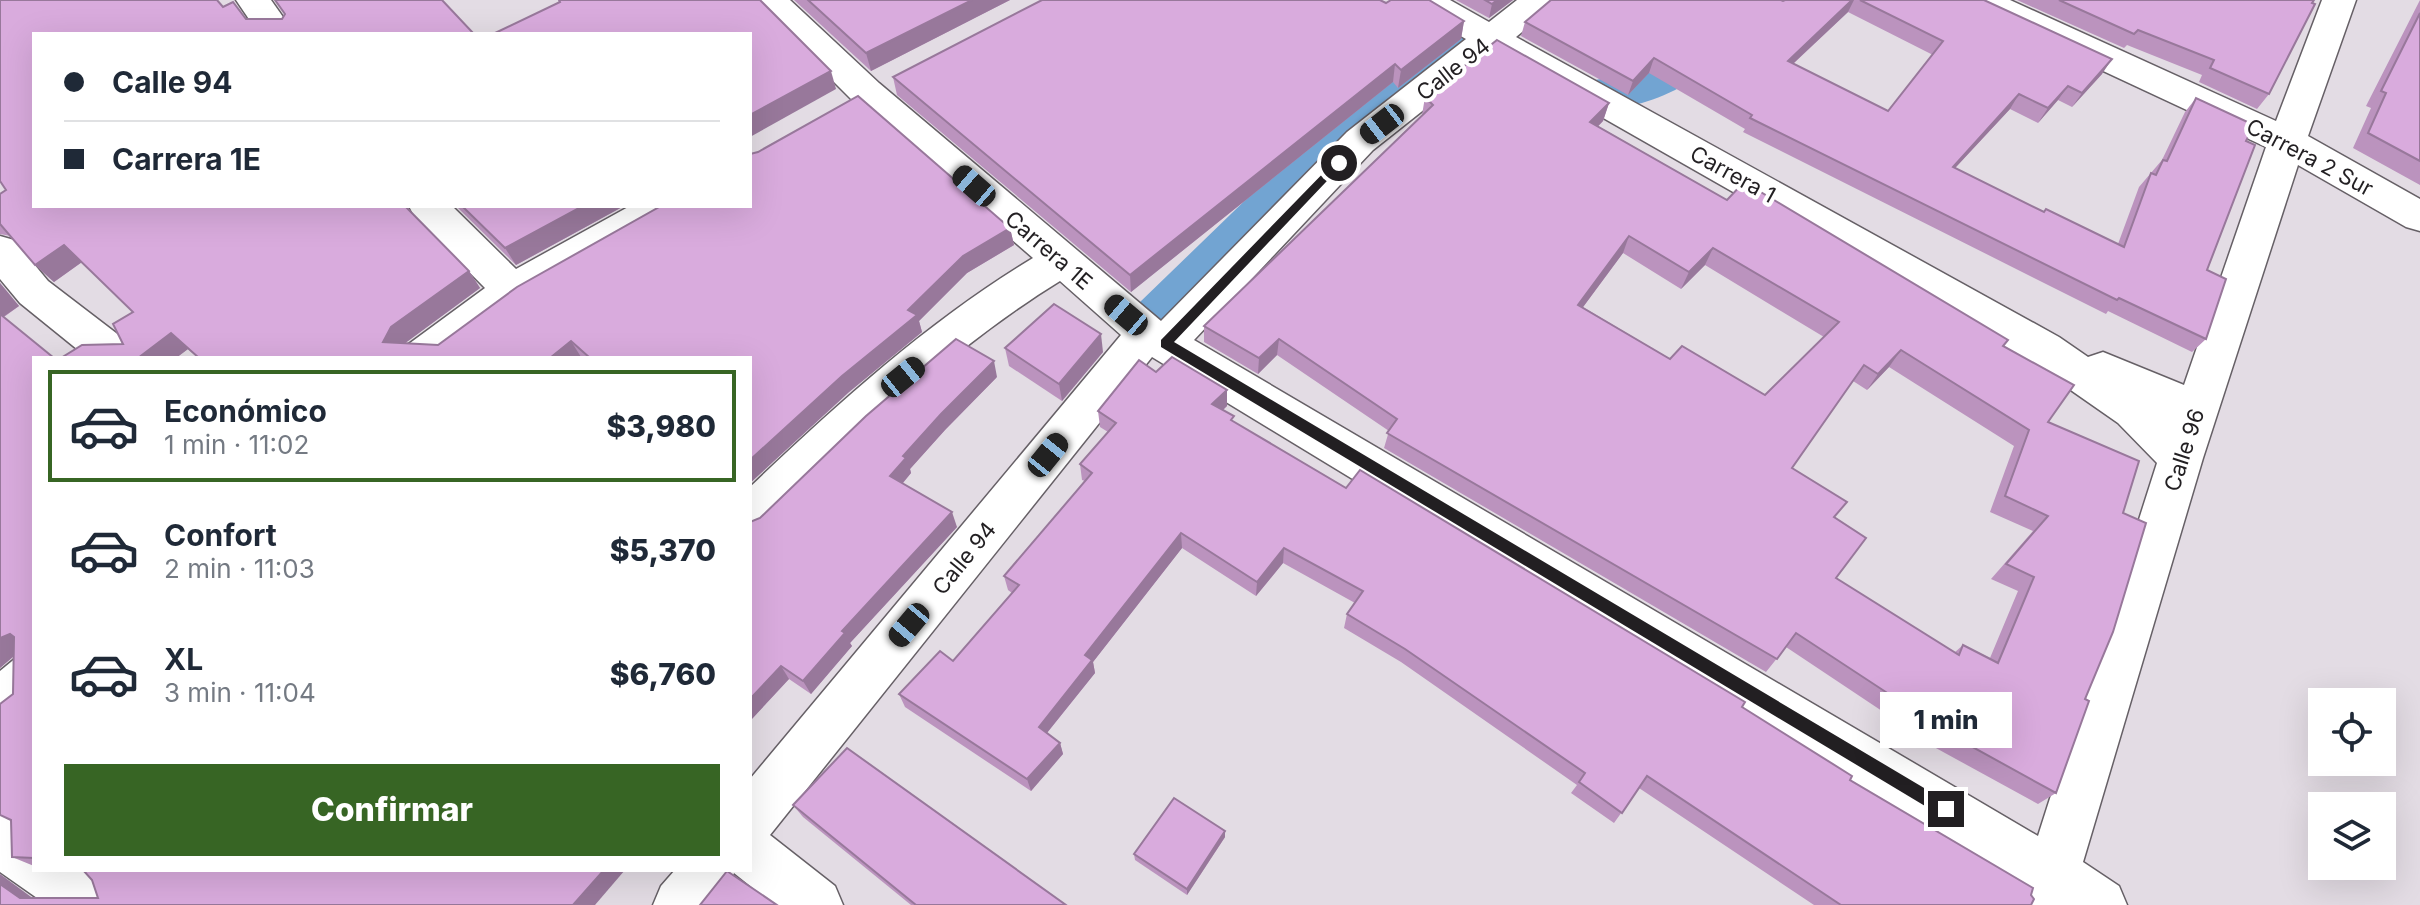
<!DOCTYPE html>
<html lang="es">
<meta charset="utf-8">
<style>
body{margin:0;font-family:Inter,sans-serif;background:#f6f6f7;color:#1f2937;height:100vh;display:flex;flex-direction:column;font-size:30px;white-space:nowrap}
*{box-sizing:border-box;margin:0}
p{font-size:26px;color:#747a83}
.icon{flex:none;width:44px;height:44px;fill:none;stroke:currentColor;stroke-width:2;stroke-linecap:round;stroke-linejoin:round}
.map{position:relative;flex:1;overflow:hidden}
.side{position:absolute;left:32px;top:356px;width:720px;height:516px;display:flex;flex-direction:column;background:#fff;border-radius:0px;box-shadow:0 8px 32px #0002}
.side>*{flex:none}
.banner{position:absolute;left:32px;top:32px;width:720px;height:176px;border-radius:0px;box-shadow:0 8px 32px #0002;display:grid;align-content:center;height:176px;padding:0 32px;background:#fff}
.controls{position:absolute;left:2308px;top:688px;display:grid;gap:16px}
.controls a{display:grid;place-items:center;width:88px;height:88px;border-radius:0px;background:#fff;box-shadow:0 8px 32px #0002;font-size:40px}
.end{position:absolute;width:36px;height:36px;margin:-18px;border:10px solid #221f22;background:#fff;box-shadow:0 0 0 4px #fff}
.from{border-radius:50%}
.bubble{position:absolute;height:56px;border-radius:0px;background:#fff;box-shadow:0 8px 32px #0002;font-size:26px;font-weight:800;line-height:56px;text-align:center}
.car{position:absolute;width:24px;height:48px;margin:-24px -12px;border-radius:10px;box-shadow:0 0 6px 2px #0007;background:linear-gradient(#222 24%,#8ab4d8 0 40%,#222 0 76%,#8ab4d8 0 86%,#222 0)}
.banner b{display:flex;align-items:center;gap:28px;height:76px;font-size:30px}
.banner b+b{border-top:2px solid #e0e1e3}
.banner i{width:20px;height:20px;background:#1f2937}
ul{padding:14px 0 0;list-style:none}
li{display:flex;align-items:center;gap:24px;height:112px;margin:0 16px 12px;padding:0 16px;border:4px solid transparent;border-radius:0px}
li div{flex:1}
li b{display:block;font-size:30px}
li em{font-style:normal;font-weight:800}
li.on{border-color:#376524}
li>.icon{width:72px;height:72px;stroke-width:1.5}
.button{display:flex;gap:16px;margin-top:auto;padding:16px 32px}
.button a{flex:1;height:92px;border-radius:0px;background:#376524;color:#fff;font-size:32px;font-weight:800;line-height:92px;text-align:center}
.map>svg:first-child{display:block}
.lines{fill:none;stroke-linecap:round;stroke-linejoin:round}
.canal{fill:#72a4d2;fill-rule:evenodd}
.minor-casing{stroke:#666066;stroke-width:3}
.minor{fill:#fff;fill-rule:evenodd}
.wall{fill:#bb93be;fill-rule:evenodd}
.shaded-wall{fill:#98789b}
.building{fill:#d9abdd;stroke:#98789b;stroke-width:2;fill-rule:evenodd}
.route{fill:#221f22}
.labels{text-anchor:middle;stroke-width:8;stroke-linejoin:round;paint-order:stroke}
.street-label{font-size:22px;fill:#221f22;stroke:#fff}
</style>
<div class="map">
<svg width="2420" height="905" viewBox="0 0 2420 905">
<rect width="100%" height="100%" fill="#e3dce4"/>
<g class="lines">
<!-- canal -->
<g class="canal">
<path d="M 1742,0 L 1796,0 L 1789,11 C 1738,47 1659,122 1595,104 L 1588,92 L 1595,80 L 1629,74 L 1641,68 Z"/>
<path d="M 1445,26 L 1461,31 L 1468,42 L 1461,53 L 1386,121 L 1177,333 L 1158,339 L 1139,333 L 1131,318 L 1139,303 L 1352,97 L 1429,31 Z"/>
</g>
<!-- minor casing -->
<g class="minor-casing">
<g id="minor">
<path d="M 236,0 L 271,0 L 295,34 L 259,34 Z"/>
<path d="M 752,0 L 790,0 L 879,83 L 1161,321 L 1347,132 L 1466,39 L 1411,8 L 1406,0 L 1450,0 L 1489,22 L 1517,0 L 1556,0 L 1551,8 L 1516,37 L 2059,337 L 2088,357 L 2103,352 L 2184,385 L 2266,147 L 1968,8 L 1963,0 L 2010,0 L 2276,121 L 2322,0 L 2356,0 L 2308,136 L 2420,199 L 2420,231 L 2406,227 L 2298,165 L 2203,458 L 2083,862 L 2119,886 L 2127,905 L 2016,905 L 2022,886 L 1152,357 L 770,835 L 835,886 L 843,905 L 774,905 L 734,873 L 728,889 L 714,905 L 653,905 L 661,886 L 675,870 L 750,870 L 750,779 L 1121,335 L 1060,281 C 951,348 856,440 766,530 L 750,536 L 750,487 C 837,404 930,320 1033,258 L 853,101 ZM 1493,55 L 2029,361 L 2118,423 L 2157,463 L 2038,836 L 1194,340 L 1373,150 Z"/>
<path d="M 409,206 L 452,206 L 516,269 L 630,206 L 681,206 L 676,216 L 526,301 L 451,358 L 400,358 L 406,346 L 485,288 L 414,216 Z"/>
<path d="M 0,236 L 14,240 L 48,281 L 133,346 L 139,358 L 88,358 L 20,303 L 0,279 Z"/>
<path d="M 34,650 L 34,704 L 17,718 L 0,725 L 0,671 L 17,657 Z"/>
<path d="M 0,815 L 34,833 L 34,870 C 74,870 102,862 120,905 L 47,905 L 0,872 Z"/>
</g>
</g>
<!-- minor -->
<use href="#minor" class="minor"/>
</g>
<!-- wall -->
<g class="wall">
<path d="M 0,0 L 217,0 L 223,7 L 233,2 L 246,19 L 282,19 L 285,14 L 275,0 L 442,0 L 474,34 L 34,34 L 34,206 L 408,206 L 410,211 L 469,271 L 480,288 L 405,343 L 438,345 L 517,287 L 661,206 L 750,206 L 750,154 L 758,152 L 858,96 L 1010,228 L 1014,245 L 967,273 L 919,321 L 922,332 L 849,392 L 750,483 L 750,358 L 198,358 L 188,349 L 176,358 L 61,358 L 82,345 L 123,344 L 113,324 L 133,312 L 82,262 L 54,282 L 35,265 L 11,236 L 0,234 L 0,194 L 6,190 L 0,181 Z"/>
<path d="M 794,0 L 1010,0 L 871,71 Z"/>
<path d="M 1456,0 L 1513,0 L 1489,18 Z"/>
<path d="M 1785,0 L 1984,0 L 2102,74 L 2072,107 L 2058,100 L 2038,123 L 2010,109 L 1955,168 L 2044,212 L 2118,244 L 2139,187 L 2162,160 L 2185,112 L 2196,98 L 2246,141 L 2207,270 L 2206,339 L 2192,352 L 2108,311 L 2106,314 L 1743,132 L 1745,129 L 1649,73 L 1628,95 L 1521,36 L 1525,22 L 1783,1 ZM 1848,12 L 1933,55 L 1888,111 L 1793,64 Z"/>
<path d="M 2017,0 L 2314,0 L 2269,94 L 2257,109 L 2199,82 L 2202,75 L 2127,45 L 2124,48 Z"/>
<path d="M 2420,0 L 2420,185 L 2353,148 L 2371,108 L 2366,106 Z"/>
<path d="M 1386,3 L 1464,21 L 1461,39 L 1398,88 L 1393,82 L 1131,292 L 897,95 L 893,77 Z"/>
<path d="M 1425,97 L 1609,103 L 1603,121 L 1598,126 L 1727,200 L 2003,346 L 2048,422 L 2123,513 L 2085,699 L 2056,793 L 2038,804 L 1914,736 L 1915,733 L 1786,647 L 1766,672 L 1384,448 L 1389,431 L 1277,355 L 1258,374 L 1204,342 L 1204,326 L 1422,115 ZM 1623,253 L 1681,289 L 1705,265 L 1824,337 L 1765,395 L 1670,359 L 1583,307 ZM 1889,367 L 2014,446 L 1990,512 L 2033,531 L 1991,579 L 2018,591 L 1990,658 L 1963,645 L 1954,653 L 1836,578 L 1835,517 L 1792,468 L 1853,381 L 1867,390 Z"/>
<path d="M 456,206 L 624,206 L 516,265 Z"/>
<path d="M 0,283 L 19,306 L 4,317 L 34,358 L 34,866 L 12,857 L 14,656 L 0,668 Z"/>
<path d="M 1005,348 L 1103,352 L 1062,401 L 1009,366 Z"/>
<path d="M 1156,372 L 1227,406 L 1223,410 L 1234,422 L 1346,488 L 1742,707 L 1850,780 L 2031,895 L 2031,905 L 1814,905 L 1639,788 L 1614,823 L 1571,793 L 1577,785 L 1401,662 L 1344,628 L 1347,614 L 1355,603 L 1283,563 L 1256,596 L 1182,548 L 1093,662 L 1095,673 L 1047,733 L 1060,743 L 1063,754 L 1031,791 L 905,707 L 899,694 L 953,661 L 1012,593 L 1008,590 L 1004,576 L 1085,481 L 1082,480 L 1080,464 L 1108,432 L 1100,427 L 1098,411 Z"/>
<path d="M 997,377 L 945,430 L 910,469 L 911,473 L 903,483 L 957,527 L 850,643 L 852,646 L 811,694 L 789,679 L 750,721 L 750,522 L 760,518 Z"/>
<path d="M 793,805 L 1066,905 L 911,905 L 803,817 Z"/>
<path d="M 1225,831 L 1225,837 L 1187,895 L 1135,860 L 1134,854 Z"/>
</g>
<!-- shaded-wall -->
<g class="shaded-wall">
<path d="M 972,0 L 1010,0 L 871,71 L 866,53 Z"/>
<path d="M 1497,0 L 1513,0 L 1489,18 L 1492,4 Z"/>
<path d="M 1852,0 L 1854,0 L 1848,12 L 1781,75 L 1788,61 Z"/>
<path d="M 1464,21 L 1461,39 L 1398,88 L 1401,70 Z"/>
<path d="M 1654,58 L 1649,73 L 1628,95 L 1633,81 Z"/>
<path d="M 2112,59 L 2102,74 L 2072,107 L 2082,93 Z"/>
<path d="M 1395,64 L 1393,82 L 1131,292 L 1130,275 Z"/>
<path d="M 831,71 L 836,89 L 750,137 L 750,115 Z"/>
<path d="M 2068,86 L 2058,100 L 2038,123 L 2048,108 Z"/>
<path d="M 2019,94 L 2010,109 L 1943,181 L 1953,167 Z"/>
<path d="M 1609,103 L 1603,121 L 1585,140 L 1590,122 Z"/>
<path d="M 583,206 L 624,206 L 516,265 L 505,248 Z"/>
<path d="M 1010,228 L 1014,245 L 967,273 L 919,321 L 922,332 L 849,392 L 750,483 L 750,460 L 842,376 L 963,256 Z"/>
<path d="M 1629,236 L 1623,253 L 1572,322 L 1578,305 Z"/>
<path d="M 64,245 L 82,262 L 54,282 L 35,265 Z"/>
<path d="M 1713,248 L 1705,265 L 1681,289 L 1689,272 Z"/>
<path d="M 469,271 L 480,288 L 404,344 L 383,342 L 391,327 Z"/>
<path d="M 0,283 L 19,306 L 3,317 L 0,314 Z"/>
<path d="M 171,333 L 188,349 L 176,358 L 138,358 Z"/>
<path d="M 1101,334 L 1103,352 L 1062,401 L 1059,384 Z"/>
<path d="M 1279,339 L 1277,355 L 1258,374 L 1259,358 Z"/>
<path d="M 571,341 L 581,357 L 580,358 L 550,358 Z"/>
<path d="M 1901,350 L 1889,367 L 1867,390 L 1878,374 Z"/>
<path d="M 994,361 L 997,377 L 945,430 L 910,469 L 911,473 L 896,491 L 890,476 L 903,456 L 941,414 Z"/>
<path d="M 1227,390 L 1227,406 L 1212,420 L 1212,404 Z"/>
<path d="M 952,512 L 957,527 L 850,643 L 852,646 L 811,694 L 803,681 L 842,631 Z"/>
<path d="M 1181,533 L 1182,548 L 1093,662 L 1095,673 L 1042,739 L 1039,727 L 1085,655 Z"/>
<path d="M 1284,548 L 1283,563 L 1256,596 L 1257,582 Z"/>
<path d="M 10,634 L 33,647 L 15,655 L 0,668 L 0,638 Z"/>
<path d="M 781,666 L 789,679 L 750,721 L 750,699 Z"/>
<path d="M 1060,743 L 1063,754 L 1031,791 L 1027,779 Z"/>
<path d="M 1225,831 L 1225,837 L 1187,895 L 1187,889 Z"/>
<path d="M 604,870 L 625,870 L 595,905 L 573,905 Z"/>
<path d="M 0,874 L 42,905 L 20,898 L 0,884 Z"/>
</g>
<!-- building -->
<g class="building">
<path d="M 0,0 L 217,0 L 223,7 L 233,2 L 246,19 L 282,19 L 285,14 L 275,0 L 442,0 L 474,34 L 34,34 L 34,206 L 405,206 L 469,271 L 391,327 L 383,342 L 438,345 L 517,287 L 661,206 L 750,206 L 750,154 L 758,152 L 858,96 L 1010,228 L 963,256 L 908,310 L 917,315 L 842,376 L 750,460 L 750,358 L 590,358 L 571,341 L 550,358 L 199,358 L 171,333 L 138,358 L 61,358 L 82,345 L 123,344 L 113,324 L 133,312 L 64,245 L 35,265 L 0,224 L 0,194 L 6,190 L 0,181 Z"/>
<path d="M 559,0 L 760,0 L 831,71 L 750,115 L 750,34 L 493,34 L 560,2 Z"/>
<path d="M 808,0 L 972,0 L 866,53 Z"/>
<path d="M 1042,0 L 1380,0 L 1386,3 L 1391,0 L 1429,0 L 1464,21 L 1401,70 L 1395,64 L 1130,275 L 893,77 Z"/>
<path d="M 1485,0 L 1497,0 L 1492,4 Z"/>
<path d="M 1551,0 L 1781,0 L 1783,1 L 1785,0 L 1852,0 L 1788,61 L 1888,111 L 1943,41 L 1860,0 L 1984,0 L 2112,59 L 2082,93 L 2068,86 L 2048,108 L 2019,94 L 1953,167 L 2044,212 L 2046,209 L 2124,247 L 2151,173 L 2156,175 L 2163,160 L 2167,161 L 2196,98 L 2254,125 L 2246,141 L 2255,145 L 2207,270 L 2226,279 L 2206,339 L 2119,298 L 2117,300 L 1750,118 L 1752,115 L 1654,58 L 1633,81 L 1525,22 Z"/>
<path d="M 2059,0 L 2314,0 L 2312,3 L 2315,4 L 2269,94 L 2210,68 L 2214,60 L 2138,30 L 2134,34 Z"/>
<path d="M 2420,13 L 2420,161 L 2368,133 L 2386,93 L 2381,91 Z"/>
<path d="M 1497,40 L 1609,103 L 1590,122 L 1727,200 L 1744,182 L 2008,340 L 2003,346 L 2074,385 L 2048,422 L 2139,461 L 2123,513 L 2146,523 L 2113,632 L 2085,699 L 2089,701 L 2056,793 L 1929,723 L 1930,721 L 1796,633 L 1777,659 L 1387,433 L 1397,419 L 1279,339 L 1259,358 L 1204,326 L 1433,105 L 1425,97 ZM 1629,236 L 1689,272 L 1713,248 L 1839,322 L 1765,395 L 1682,346 L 1670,359 L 1578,305 ZM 1901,350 L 2029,430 L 2005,496 L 2048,516 L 2006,564 L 2034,577 L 1998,663 L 1963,645 L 1959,655 L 1836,578 L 1866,538 L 1834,517 L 1847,502 L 1792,468 L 1864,365 L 1878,374 Z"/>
<path d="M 462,206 L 583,206 L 505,248 Z"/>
<path d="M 1054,304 L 1101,334 L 1059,384 L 1005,348 Z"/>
<path d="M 0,314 L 54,358 L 34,358 L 34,858 L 12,857 L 11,820 L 0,815 L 0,704 L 13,694 L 14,637 L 10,634 L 0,638 Z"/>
<path d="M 956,339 L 994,361 L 941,414 L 903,456 L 906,458 L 890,476 L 952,512 L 842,631 L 845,633 L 803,681 L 781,666 L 750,699 L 750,522 L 760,518 L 866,416 Z"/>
<path d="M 1172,357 L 1227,390 L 1212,404 L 1234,416 L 1231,420 L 1346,488 L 1360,470 L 1745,702 L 1742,707 L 1852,776 L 1850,780 L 2033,888 L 2031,895 L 2034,899 L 2031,905 L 1841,905 L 1647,776 L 1622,813 L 1579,782 L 1585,773 L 1405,649 L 1347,614 L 1363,591 L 1284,548 L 1257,582 L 1181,533 L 1085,655 L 1092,660 L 1039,727 L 1060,743 L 1027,779 L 899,694 L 940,651 L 953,661 L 1019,585 L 1004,576 L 1092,473 L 1080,464 L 1116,423 L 1098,411 L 1139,360 L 1156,372 Z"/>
<path d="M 847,748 L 1066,905 L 916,905 L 793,805 Z"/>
<path d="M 1174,798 L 1225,831 L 1187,889 L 1134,854 Z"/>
<path d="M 83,870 L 604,870 L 573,905 L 0,905 L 0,884 L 20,898 L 98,898 L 92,880 Z"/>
<path d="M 727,871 L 777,905 L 700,905 Z"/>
</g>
<!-- route -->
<path class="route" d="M 1335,161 L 1344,163 L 1174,342 L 1951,804 L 1951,815 L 1940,815 L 1161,347 L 1161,340 Z"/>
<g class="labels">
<!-- street labels -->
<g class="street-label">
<text transform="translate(1453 69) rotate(-38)" y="8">Calle 94</text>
<text transform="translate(2310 157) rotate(28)" y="8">Carrera 2 Sur</text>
<text transform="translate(1733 174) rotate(29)" y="8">Carrera 1</text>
<text transform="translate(1049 250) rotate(41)" y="8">Carrera 1E</text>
<text transform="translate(2184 450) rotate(-72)" y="8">Calle 96</text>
<text transform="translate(964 558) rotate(-51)" y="8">Calle 94</text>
</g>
</g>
</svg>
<div class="controls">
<a><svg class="icon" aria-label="locate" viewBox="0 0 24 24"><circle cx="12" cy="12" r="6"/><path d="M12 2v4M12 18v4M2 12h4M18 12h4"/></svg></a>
<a><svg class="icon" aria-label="layers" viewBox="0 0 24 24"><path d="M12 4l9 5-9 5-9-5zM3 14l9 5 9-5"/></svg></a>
</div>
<i class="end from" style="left:1339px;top:163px"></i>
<i class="end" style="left:1946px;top:809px"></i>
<div class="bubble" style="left:1880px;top:692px;width:132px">1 min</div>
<i class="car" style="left:1382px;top:124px;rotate:232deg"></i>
<i class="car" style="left:974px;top:186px;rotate:311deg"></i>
<i class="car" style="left:1126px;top:315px;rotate:310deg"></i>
<i class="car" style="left:903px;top:377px;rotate:51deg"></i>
<i class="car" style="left:1048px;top:455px;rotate:39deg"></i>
<i class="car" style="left:909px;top:625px;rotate:220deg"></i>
<div class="banner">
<b><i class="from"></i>Calle 94</b>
<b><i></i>Carrera 1E</b>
</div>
<section class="side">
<ul>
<li class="on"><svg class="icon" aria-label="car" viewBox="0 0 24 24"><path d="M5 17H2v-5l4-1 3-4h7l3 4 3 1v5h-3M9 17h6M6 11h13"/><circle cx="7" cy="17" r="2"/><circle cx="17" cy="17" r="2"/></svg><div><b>Económico</b><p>1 min · 11:02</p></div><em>$3,980</em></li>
<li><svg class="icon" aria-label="car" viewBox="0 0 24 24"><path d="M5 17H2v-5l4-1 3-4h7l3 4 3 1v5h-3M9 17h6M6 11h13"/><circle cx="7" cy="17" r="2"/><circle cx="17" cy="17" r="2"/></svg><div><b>Confort</b><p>2 min · 11:03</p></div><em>$5,370</em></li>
<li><svg class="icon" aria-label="car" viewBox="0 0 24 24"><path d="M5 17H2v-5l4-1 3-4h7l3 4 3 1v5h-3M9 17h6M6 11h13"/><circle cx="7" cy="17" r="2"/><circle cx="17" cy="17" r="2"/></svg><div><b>XL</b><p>3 min · 11:04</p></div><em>$6,760</em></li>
</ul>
<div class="button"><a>Confirmar</a></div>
</section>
</div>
